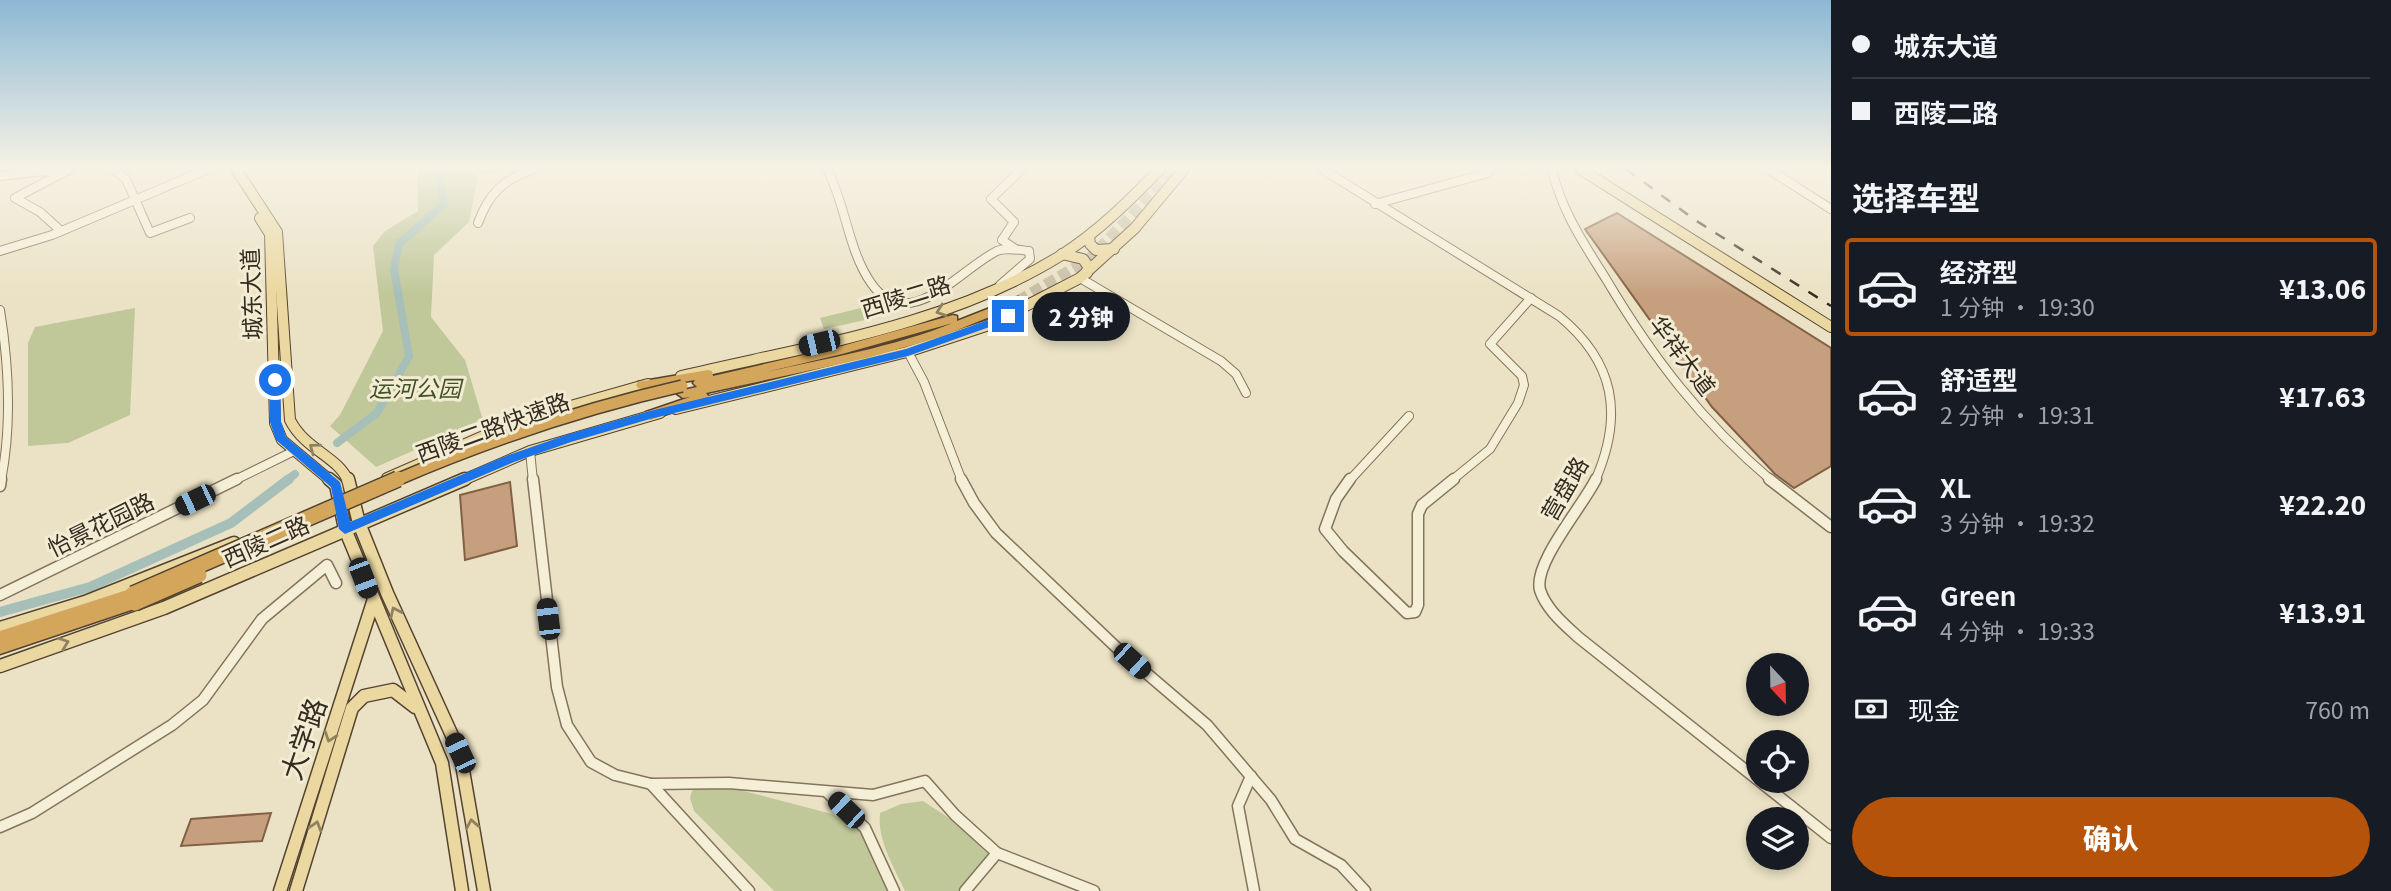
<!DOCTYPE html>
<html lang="zh">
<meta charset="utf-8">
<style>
body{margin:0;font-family:Georgia,"Noto Sans SC",serif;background:#20242c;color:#f1f3f6;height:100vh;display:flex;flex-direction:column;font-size:26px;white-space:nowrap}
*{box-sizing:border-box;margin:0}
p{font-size:23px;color:#9ea1a6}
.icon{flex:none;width:38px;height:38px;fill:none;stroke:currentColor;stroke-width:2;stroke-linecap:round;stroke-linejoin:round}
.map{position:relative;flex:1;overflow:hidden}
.drawer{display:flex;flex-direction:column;background:#171b24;width:560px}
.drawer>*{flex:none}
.hud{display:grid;align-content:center;height:154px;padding:0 21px;background:#171b24}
.needle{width:46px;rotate:158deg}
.fabs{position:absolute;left:1746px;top:653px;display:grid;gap:14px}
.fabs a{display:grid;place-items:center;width:63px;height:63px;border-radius:50%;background:#171b24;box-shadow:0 4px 10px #0003;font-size:35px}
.end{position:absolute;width:32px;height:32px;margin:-16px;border:9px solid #1a73e8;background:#fff;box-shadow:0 0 0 4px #fff}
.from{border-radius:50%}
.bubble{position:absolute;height:49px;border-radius:24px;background:#171b24;box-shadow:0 4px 10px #0003;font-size:23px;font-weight:800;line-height:49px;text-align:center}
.car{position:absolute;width:21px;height:42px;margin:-21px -10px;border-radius:9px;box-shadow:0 0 5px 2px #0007;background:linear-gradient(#222 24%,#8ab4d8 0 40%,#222 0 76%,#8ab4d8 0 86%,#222 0)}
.hud b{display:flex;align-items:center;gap:24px;height:66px;font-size:26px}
.hud b+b{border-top:2px solid #363941}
.hud i{width:18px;height:18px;background:#f1f3f6}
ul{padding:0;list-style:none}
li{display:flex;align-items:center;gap:21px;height:98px;margin:0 14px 10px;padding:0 7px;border:4px solid transparent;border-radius:7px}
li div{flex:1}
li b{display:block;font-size:26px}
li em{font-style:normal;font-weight:800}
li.active{border-color:#b45309}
li>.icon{width:63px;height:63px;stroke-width:1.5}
h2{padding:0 21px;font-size:32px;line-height:84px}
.pay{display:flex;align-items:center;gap:18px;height:77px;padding:0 21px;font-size:26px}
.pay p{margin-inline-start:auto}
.action{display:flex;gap:14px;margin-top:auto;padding:14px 21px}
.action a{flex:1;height:80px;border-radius:42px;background:#b45309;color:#fff;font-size:28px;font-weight:800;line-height:80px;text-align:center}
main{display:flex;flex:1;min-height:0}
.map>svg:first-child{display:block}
.green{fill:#c0c89a}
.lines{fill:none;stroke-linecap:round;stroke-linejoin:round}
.canal-far1{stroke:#a6bfb9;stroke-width:8}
.canal{stroke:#a6bfb9;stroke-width:10}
.building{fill:#c6a07e;stroke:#826044;stroke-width:2}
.highway-tunnel{stroke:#c7bda4;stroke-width:11;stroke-dasharray:11 5;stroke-linecap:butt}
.minor-far1-casing{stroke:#84745c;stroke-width:10}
.minor-casing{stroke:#84745c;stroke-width:13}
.major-far1-casing{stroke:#534230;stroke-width:12}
.major-casing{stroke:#534230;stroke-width:15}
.highway-casing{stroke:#534230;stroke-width:3}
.minor-far1{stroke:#f6efd8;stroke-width:8}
.minor{stroke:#f6efd8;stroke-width:10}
.major-far1{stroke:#ebd8a0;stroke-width:10}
.major{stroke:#ebd8a0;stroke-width:12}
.highway{fill:#d4a65c;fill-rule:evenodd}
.rail{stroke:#362b1f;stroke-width:2.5;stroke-dasharray:11 11;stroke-linecap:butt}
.highway-bridge-far1-casing{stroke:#534230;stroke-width:14;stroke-linecap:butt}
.highway-bridge-casing{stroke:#534230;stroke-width:18;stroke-linecap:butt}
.highway-bridge-far1{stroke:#d4a65c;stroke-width:11}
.highway-bridge{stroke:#d4a65c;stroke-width:15}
.oneway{stroke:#908260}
.route{fill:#1a73e8}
.labels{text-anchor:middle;stroke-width:6;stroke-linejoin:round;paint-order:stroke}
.street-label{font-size:23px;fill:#362b1f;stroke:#f3ecd4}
.park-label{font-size:23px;font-style:italic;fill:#445127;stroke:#f3ecd4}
.near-street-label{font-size:28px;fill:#362b1f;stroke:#f3ecd4}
</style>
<main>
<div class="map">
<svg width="1831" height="891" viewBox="0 0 1831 891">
<rect width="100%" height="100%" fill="#ebe2c5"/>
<!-- green -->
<g class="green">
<path d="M 418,169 L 510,169 L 483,175 L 475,174 L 477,182 L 469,222 L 434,255 L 431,317 L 465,360 L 483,420 L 376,467 L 330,426 L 340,415 L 383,331 L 373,246 L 385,231 L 418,211 Z"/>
<path d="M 877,304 L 897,313 L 824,329 L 820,318 Z"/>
<path d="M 135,308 L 130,415 L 68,443 L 28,446 L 28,343 L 35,327 Z"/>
<path d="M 699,787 L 729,787 L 832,814 L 862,831 L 890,891 L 774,891 L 694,811 L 690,798 L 692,791 Z"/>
<path d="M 923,801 L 952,820 L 988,854 L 958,891 L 905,891 C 894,867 877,840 880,813 L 901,804 Z"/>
</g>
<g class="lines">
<!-- canal-far1 -->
<g class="canal-far1">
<path d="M 337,443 L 377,413 L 409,356 L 394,269 L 399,244 L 444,204 L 438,169"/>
<path d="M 286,481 L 295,474"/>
</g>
<!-- canal -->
<path class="canal" d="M 0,612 L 90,587 L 231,523 L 289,479"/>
</g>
<!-- building -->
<g class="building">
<path d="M 1617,213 L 1831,348 L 1831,466 L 1794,488 L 1775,474 L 1712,407 L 1585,229 Z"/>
<path d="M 510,482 L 517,546 L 465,560 L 460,495 Z"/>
<path d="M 271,813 L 262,841 L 181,846 L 191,819 Z"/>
</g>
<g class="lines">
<!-- highway-tunnel -->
<path class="highway-tunnel" d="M 1018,301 L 1089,259 L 1176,169"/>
<!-- minor-far1 casing -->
<g class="minor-far1-casing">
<g id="minor-far1">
<path d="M 113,169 L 126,179 L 150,233 L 190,218"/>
<path d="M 827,169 C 846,205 848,250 871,283 C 908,337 960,269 997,251 C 1006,247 1020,250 1029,251 L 1030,259 L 1000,285"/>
<path d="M 1322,169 L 1559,316 C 1615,362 1624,415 1595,481"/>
<path d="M 1552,169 C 1561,210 1584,244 1606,279 C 1653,358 1701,421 1772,481"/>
<path d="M 1768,169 L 1831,209"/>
<path d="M 0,176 L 43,171 L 61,174"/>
<path d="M 1375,204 L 1488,173 L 1490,169"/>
<path d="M 478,223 C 489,193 503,180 533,169"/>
<path d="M 61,231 L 40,212 L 15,198 L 70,169"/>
<path d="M 1014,248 L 1002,240 L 1014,222 L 991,199 L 1022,169"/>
<path d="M 0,251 L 52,235 L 208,169"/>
<path d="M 1080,278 L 1221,361 L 1236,374 L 1246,393"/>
<path d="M 0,310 C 9,366 12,425 1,481"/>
<path d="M 908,352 L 924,382 L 962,481"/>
<path d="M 530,451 L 533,481"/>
<path d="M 233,481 L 294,451"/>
<path d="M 1349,481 L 1409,416"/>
<path d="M 1451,481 L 1490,449 L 1518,403 L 1524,385 L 1522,376 L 1490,344 L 1531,298"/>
</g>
</g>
<!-- minor casing -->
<g class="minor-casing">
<g id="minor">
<path d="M 533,479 L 557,687 L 567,725 L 591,762 L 615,775 L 651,784 L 729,783 L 873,795 L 925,781 L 955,815 L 997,853 L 1094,891"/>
<path d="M 961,479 L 974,503 L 996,533 L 1117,648 L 1207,725 L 1271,800 L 1295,839 L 1341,865 L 1365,891"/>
<path d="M 1350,479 L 1336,499 L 1325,529 L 1343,551 L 1407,613 L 1415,612 L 1418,605 L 1418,514 L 1422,505 L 1454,479"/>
<path d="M 1596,479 C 1583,506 1533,563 1540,590 C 1546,609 1564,624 1578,637 L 1831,838"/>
<path d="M 1769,479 L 1831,527"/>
<path d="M 0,486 L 1,479"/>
<path d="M 0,595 L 237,479"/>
<path d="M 1251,776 L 1238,806 L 1254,891"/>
<path d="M 651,784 L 749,891"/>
<path d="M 828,793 L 865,828 L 894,891"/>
<path d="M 0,827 L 32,813 L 172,725 L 203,700 L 262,619 L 327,565 L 336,583"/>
<path d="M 965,891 L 997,853"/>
</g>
</g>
<!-- major-far1 casing -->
<g class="major-far1-casing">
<g id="major-far1">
<path d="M 236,169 L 277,232 L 290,420 C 305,450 339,457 348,481"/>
<path d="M 1580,169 L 1831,327"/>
<path d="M 260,218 L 270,234 L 275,423 L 282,440 L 331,481"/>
<path d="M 1089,236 L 1090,244 L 1096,250 L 1114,249"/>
<path d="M 1062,254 L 1083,259 L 1088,266 L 1087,273"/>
<path d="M 681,376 C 808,346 947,326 1060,256 C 1098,232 1129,201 1160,169"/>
<path d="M 676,409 L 907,352 L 989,325 L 1080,278 L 1135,228 L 1184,169"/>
<path d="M 387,478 L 518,421 L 648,384"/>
<path d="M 461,481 L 530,451 L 660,413"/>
</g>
</g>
<!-- major casing -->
<g class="major-casing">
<g id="major">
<path d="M 329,479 L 336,485 L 345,529 L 442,763 L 462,891"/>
<path d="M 348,479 L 359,523 L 387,593 L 460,753 L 484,891"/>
<path d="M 0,628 L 85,602 L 234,543"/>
<path d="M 0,666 L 164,608 L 465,479"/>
<path d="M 280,891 L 373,602"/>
<path d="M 296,891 L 352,708 L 364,696 L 393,690 L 415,707"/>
</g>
</g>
<!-- highway casing -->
<g class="highway-casing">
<g id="highway">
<path d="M 1018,297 L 1023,301 L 1022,304 L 940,337 L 867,358 L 706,393 L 709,397 L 707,400 L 650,420 L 644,415 L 646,412 L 690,397 L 683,398 L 677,394 L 679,391 L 697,387 L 693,383 L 695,380 L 642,389 L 638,388 L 636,385 L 638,382 L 708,370 L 712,371 L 713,376 L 842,346 L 953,315 L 957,316 L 957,321 ZM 953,323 C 893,347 829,358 766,372 L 842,354 Z"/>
<path d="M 133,588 L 138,590 L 140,594 L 138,598 L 142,603 L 140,607 L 0,654 L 0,631 Z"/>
</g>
</g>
<!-- minor-far1 -->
<use href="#minor-far1" class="minor-far1"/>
<!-- minor -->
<use href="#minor" class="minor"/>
<!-- major-far1 -->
<use href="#major-far1" class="major-far1"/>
<!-- major -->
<use href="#major" class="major"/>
<!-- highway -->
<use href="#highway" class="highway"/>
<!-- rail -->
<path class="rail" d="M 1626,169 L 1695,220 L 1831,306"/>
<!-- highway-bridge-far1 casing -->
<g class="highway-bridge-far1-casing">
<path id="highway-bridge-far1" d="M 394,481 C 489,440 581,409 682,386"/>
</g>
<!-- highway-bridge casing -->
<g class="highway-bridge-casing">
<g id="highway-bridge">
<path d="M 133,594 L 398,479"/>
<path d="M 135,603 L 199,575"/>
</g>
</g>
<!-- highway-bridge-far1 -->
<use href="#highway-bridge-far1" class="highway-bridge-far1"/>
<!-- highway-bridge -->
<use href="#highway-bridge" class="highway-bridge"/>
</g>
<!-- one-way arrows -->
<defs><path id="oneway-chevron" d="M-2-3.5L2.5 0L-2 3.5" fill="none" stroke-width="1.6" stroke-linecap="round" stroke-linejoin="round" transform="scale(1.75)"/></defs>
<g class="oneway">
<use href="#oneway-chevron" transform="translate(941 311) rotate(161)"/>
<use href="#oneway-chevron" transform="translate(314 448) rotate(-143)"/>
<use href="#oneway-chevron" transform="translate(395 612) rotate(-115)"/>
<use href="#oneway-chevron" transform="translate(64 643) rotate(-20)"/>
<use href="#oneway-chevron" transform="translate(330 737) rotate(109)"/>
<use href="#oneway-chevron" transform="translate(472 824) rotate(-100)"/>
<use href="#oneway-chevron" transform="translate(316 826) rotate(-73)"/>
</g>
<!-- sky -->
<linearGradient id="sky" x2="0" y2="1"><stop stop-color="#8db8d5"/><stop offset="0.57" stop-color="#f6f2e5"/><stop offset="1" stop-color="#f6f2e5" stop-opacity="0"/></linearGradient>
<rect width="1831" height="294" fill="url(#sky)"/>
<!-- route -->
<path class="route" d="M 1008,313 L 1012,314 L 1012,319 L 908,356 L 650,419 L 571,442 L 514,462 L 345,534 L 339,529 L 331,487 L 276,440 L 270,422 L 269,380 L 275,376 L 280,380 L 281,422 L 286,437 L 340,482 L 350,522 L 506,456 L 569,434 L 650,411 L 906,349 Z"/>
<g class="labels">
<!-- street labels -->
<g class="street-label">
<text transform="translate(252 294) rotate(-92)" y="8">城东大道</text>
<text transform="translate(906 297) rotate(-17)" y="8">西陵二路</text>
<text transform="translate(1682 356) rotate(53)" y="8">华祥大道</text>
<text transform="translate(493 428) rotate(-20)" y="8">西陵二路快速路</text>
<text transform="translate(1565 489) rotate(-60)" y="8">营盘路</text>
<text transform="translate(101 525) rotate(-26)" y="8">怡景花园路</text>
<text transform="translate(266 542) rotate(-24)" y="8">西陵二路</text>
</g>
<!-- park labels -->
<g class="park-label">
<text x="415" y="397">运河公园</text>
</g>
<!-- near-street labels -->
<g class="near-street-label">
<text transform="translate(304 739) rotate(-71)" y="10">大学路</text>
</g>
</g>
</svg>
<div class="fabs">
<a><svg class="needle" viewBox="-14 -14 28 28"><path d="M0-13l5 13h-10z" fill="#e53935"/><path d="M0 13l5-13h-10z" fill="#9ea1a6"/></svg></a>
<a><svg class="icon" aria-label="locate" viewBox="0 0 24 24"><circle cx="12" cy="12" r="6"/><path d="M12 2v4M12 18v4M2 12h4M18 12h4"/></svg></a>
<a><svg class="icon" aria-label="layers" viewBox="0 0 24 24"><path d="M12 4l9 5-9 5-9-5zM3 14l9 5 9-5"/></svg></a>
</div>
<i class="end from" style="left:275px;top:380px"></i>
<i class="end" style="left:1008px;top:316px"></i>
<div class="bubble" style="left:1032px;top:292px;width:98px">2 分钟</div>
<i class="car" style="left:819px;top:343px;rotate:257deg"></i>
<i class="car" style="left:195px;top:500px;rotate:244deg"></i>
<i class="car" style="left:363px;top:578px;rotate:159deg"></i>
<i class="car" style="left:548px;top:619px;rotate:353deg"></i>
<i class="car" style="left:1132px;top:661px;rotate:132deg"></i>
<i class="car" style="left:460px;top:753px;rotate:335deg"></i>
<i class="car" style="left:846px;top:810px;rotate:314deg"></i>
</div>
<section class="drawer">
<div class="hud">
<b><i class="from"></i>城东大道</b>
<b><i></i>西陵二路</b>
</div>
<h2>选择车型</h2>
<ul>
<li class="active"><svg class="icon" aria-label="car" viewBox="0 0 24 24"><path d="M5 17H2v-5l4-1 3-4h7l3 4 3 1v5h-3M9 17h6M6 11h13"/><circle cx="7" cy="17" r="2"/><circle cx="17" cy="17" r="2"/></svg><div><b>经济型</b><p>1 分钟 · 19:30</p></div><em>¥13.06</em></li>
<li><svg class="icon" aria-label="car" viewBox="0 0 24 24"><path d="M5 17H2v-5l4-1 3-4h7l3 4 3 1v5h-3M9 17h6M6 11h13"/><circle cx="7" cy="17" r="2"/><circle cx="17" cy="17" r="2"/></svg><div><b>舒适型</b><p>2 分钟 · 19:31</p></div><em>¥17.63</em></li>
<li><svg class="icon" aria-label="car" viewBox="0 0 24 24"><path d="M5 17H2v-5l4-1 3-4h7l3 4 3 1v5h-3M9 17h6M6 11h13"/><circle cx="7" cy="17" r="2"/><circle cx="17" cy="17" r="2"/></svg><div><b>XL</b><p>3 分钟 · 19:32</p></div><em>¥22.20</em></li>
<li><svg class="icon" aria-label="car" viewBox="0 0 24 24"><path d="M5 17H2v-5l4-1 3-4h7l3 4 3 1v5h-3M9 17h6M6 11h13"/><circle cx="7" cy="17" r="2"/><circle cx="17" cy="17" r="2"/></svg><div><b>Green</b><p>4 分钟 · 19:33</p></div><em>¥13.91</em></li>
</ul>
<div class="pay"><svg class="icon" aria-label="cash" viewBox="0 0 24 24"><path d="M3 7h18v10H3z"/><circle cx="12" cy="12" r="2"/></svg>现金<p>760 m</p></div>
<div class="action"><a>确认</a></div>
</section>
</main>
